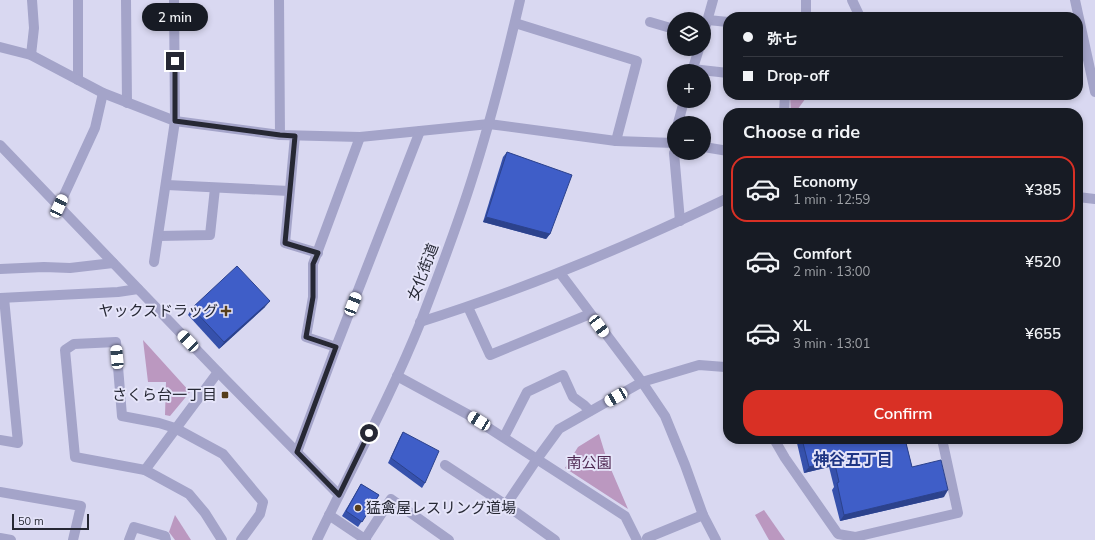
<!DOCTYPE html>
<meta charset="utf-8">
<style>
body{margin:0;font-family:Mulish,"Noto Sans JP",sans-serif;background:#20242c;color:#f1f3f6;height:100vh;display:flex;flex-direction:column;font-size:15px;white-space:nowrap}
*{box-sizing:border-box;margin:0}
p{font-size:13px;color:#9ea1a6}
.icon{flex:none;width:22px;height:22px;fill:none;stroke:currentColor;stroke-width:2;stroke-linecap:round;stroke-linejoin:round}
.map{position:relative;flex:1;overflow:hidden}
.side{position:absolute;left:723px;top:108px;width:360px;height:336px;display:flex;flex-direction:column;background:#171b24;border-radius:16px;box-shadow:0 2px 6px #0003}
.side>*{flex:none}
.guide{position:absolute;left:723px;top:12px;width:360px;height:88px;border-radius:16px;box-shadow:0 2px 6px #0003;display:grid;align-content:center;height:88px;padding:0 20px;background:#171b24}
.fabs{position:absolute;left:667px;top:12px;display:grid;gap:8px}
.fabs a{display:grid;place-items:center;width:44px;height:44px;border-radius:50%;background:#171b24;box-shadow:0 2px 6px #0003;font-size:20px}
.scale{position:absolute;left:12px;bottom:10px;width:77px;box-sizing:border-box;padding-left:4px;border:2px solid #262834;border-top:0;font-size:11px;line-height:14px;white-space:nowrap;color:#262834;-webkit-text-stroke:3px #e5e4f9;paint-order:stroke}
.end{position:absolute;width:18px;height:18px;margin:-9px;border:5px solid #262834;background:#fff;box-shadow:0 0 0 2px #fff}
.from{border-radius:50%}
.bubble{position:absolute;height:28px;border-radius:14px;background:#171b24;box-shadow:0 2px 6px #0003;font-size:13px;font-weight:600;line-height:28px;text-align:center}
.car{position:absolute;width:12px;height:24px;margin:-12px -6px;border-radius:5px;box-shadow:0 0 3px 1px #0007;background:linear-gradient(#fff 24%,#345 0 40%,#fff 0 76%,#345 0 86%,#fff 0)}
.guide b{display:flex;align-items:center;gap:14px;height:38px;font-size:15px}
.guide b+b{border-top:1px solid #363941}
.guide i{width:10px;height:10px;background:#f1f3f6}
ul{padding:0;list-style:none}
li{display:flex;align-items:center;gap:12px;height:66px;margin:0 8px 6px;padding:0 12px;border:2px solid transparent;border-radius:16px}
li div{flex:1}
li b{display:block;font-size:15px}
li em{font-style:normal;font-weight:600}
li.active{border-color:#d93025}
li>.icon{width:36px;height:36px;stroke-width:1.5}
h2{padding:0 20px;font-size:18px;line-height:48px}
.action{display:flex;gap:8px;margin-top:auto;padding:8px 20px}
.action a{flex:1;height:46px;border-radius:16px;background:#d93025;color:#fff;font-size:16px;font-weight:600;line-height:46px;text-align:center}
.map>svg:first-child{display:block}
.green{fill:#bb98c0}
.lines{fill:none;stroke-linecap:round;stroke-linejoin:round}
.minor{stroke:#a4a4c9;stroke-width:10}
.wall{fill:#3651ac}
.shaded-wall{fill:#2c428c}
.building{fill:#3f5ec8;stroke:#2c428c}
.route{stroke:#262834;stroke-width:5}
.poi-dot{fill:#563e1b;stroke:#e5e4f9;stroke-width:1.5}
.labels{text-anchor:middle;stroke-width:4;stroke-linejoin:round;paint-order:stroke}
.street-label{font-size:15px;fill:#262834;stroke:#e5e4f9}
.poi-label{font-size:15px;fill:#262834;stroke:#e5e4f9;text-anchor:end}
.park-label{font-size:15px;fill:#4f2953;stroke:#e5e4f9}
.neighbourhood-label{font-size:16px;font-weight:bold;fill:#1e3584;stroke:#e5e4f9}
</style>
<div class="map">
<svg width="1095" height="540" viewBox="0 0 1095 540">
<rect width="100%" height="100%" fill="#d9d8f1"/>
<!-- green -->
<g class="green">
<path d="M 790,95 L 808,95 L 795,113 L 791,113 Z"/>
<path d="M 143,340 L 190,392 L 170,416 L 165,415 L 166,382 L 148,382 Z"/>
<path d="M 599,434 L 607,460 L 628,509 L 565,468 L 578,447 Z"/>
<path d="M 764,510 L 785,540 L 769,540 L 755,515 Z"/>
<path d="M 175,515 L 191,540 L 175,540 L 169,532 Z"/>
</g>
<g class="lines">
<!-- minor -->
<g class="minor">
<path d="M 78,0 L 78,80"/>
<path d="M 126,0 L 127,103"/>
<path d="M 279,0 L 280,135"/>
<path d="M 852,0 L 860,17"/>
<path d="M 1075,0 L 1095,92"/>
<path d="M 806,17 L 806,0"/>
<path d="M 708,20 L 728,22"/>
<path d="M 650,22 L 674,29"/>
<path d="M 515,23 L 637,61 L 616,141"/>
<path d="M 704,32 L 713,0"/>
<path d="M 0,47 L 31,55 L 103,93 L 175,121 L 280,135 L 360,137 L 489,124 L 616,141 L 674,143"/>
<path d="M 31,55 L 34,28 L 32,0"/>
<path d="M 692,69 L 728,73"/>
<path d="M 692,71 L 699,49"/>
<path d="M 784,113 L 785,95"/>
<path d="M 678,123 L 684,101"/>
<path d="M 295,136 L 285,243 L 318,253"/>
<path d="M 0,145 L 218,372 L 339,495"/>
<path d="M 704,147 L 728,151"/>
<path d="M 674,153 L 680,221"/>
<path d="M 167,185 L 289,191"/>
<path d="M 1078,197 L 1095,199"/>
<path d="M 59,206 L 95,128 L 103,93"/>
<path d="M 159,236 L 210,235 L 215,188"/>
<path d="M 154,262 L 175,121 L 174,0"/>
<path d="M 0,269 L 44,267 L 70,268 L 113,263"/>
<path d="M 560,273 L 642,382 L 665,416 L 685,465 L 703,515 L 716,540"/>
<path d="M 0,298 L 118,292 L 138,289"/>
<path d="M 468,307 L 490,355 L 590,314"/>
<path d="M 420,322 C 526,289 628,246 728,198"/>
<path d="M 336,347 L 306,337 L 313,297 L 313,264 L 360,137"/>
<path d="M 397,376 L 467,414 L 625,516 L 637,540"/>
<path d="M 504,437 L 527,392 L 563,375 L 573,397 L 584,405 L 590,411"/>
<path d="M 774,439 L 785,458 L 838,534 L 855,537 L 958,513 L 942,439"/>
<path d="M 0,440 L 18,443 L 4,298"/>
<path d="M 297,452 L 336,347 L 420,131"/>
<path d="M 445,465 L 506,505 L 555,540"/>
<path d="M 145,470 L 218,372"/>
<path d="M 0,492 L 81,506 L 73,540"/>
<path d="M 506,505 L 537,459 L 559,429 L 642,382 L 699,365 L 725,367 L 728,369"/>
<path d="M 329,515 L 366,540"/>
<path d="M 0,538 L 11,540"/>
<path d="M 365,539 L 391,499 L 449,540"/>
<path d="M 129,540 L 134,527 L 165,536 L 166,540"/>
<path d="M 222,540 L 205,513 L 189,494 L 145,470 L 75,457 L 65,350 L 74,344 L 116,342 L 122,416 L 159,423 L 175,428 L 223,454 L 263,502 L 260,514 L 241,540"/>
<path d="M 317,540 C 352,467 391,396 421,321 C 439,274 457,227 472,179 C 491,120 506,60 520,0"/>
<path d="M 648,540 L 647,538 L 703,515"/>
</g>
</g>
<!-- wall -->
<g class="wall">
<path d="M 507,152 L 550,234 L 546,239 L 483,222 L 503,157 Z"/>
<path d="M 265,307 L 219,349 L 188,315 L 192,308 Z"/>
<path d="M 403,432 L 425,483 L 422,488 L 388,463 L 400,437 Z"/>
<path d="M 796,439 L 905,439 L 912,467 L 944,497 L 840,521 L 832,490 L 834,487 L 829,467 L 804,473 Z"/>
<path d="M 361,484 L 379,495 L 358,527 L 342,516 Z"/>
</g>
<!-- shaded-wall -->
<g class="shaded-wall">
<path d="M 486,217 L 550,234 L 546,239 L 483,222 Z"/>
<path d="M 270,301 L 265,307 L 219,349 L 224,342 Z"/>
<path d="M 834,460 L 829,467 L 804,473 L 809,467 Z"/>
<path d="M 948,490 L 944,497 L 840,521 L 844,515 Z"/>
</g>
<!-- building -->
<g class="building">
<path d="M 507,152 L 572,175 L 550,234 L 486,217 Z"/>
<path d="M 237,266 L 270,301 L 224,342 L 192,308 Z"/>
<path d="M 403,432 L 439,451 L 425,483 L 391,458 Z"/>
<path d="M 802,439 L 905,439 L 912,467 L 941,460 L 948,490 L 844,515 L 837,483 L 839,482 L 834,460 L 809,467 Z"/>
<path d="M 361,484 L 379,495 L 362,522 L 346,511 Z"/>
</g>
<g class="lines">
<!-- route -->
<path class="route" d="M 175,61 L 175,121 L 280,135 L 295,136 L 285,243 L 318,253 L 313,264 L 313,297 L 306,337 L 336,347 L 297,452 L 339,495 L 369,433"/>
</g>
<!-- markers -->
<g class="poi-dot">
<path d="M224 305h4v4h4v4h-4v4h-4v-4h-4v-4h4z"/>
<rect x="221" y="391" width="8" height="8" rx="2"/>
<circle cx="358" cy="508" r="4"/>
</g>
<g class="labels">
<!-- street labels -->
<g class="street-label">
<text transform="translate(423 272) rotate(-69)" y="5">女化街道</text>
</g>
<!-- poi labels -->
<g class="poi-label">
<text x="218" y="316">ヤックスドラッグ</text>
<text x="217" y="400">さくら台一丁目</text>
<text x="366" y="513" text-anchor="start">猛禽屋レスリング道場</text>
</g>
<!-- park labels -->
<g class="park-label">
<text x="589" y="468">南公園</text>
</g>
<!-- neighbourhood labels -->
<g class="neighbourhood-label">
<text x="853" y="465">神谷五丁目</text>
</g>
</g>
</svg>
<div class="fabs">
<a><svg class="icon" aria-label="layers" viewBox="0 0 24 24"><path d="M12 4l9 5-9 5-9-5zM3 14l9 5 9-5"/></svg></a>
<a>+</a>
<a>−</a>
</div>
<div class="scale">50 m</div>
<i class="end from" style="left:369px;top:433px"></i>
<i class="end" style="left:175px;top:61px"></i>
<div class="bubble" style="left:142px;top:3px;width:66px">2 min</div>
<i class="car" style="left:59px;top:206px;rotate:25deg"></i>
<i class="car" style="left:353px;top:304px;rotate:21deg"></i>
<i class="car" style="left:599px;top:326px;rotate:143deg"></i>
<i class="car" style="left:188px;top:341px;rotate:316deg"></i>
<i class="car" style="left:117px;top:357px;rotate:355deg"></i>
<i class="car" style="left:616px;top:397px;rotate:240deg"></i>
<i class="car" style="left:479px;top:421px;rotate:302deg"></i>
<div class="guide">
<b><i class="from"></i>弥七</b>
<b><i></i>Drop-off</b>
</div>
<section class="side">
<h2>Choose a ride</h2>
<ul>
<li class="active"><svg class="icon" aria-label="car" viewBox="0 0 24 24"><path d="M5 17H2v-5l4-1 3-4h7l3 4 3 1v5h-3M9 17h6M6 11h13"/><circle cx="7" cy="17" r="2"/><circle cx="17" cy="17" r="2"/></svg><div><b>Economy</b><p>1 min · 12:59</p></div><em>¥385</em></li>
<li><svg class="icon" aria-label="car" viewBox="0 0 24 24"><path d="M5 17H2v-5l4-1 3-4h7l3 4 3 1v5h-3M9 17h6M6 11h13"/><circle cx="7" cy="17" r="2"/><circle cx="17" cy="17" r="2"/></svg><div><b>Comfort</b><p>2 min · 13:00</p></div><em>¥520</em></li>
<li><svg class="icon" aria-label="car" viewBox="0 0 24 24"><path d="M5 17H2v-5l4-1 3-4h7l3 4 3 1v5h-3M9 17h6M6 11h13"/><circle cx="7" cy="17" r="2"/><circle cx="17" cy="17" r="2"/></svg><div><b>XL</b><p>3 min · 13:01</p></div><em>¥655</em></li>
</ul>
<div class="action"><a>Confirm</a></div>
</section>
</div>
